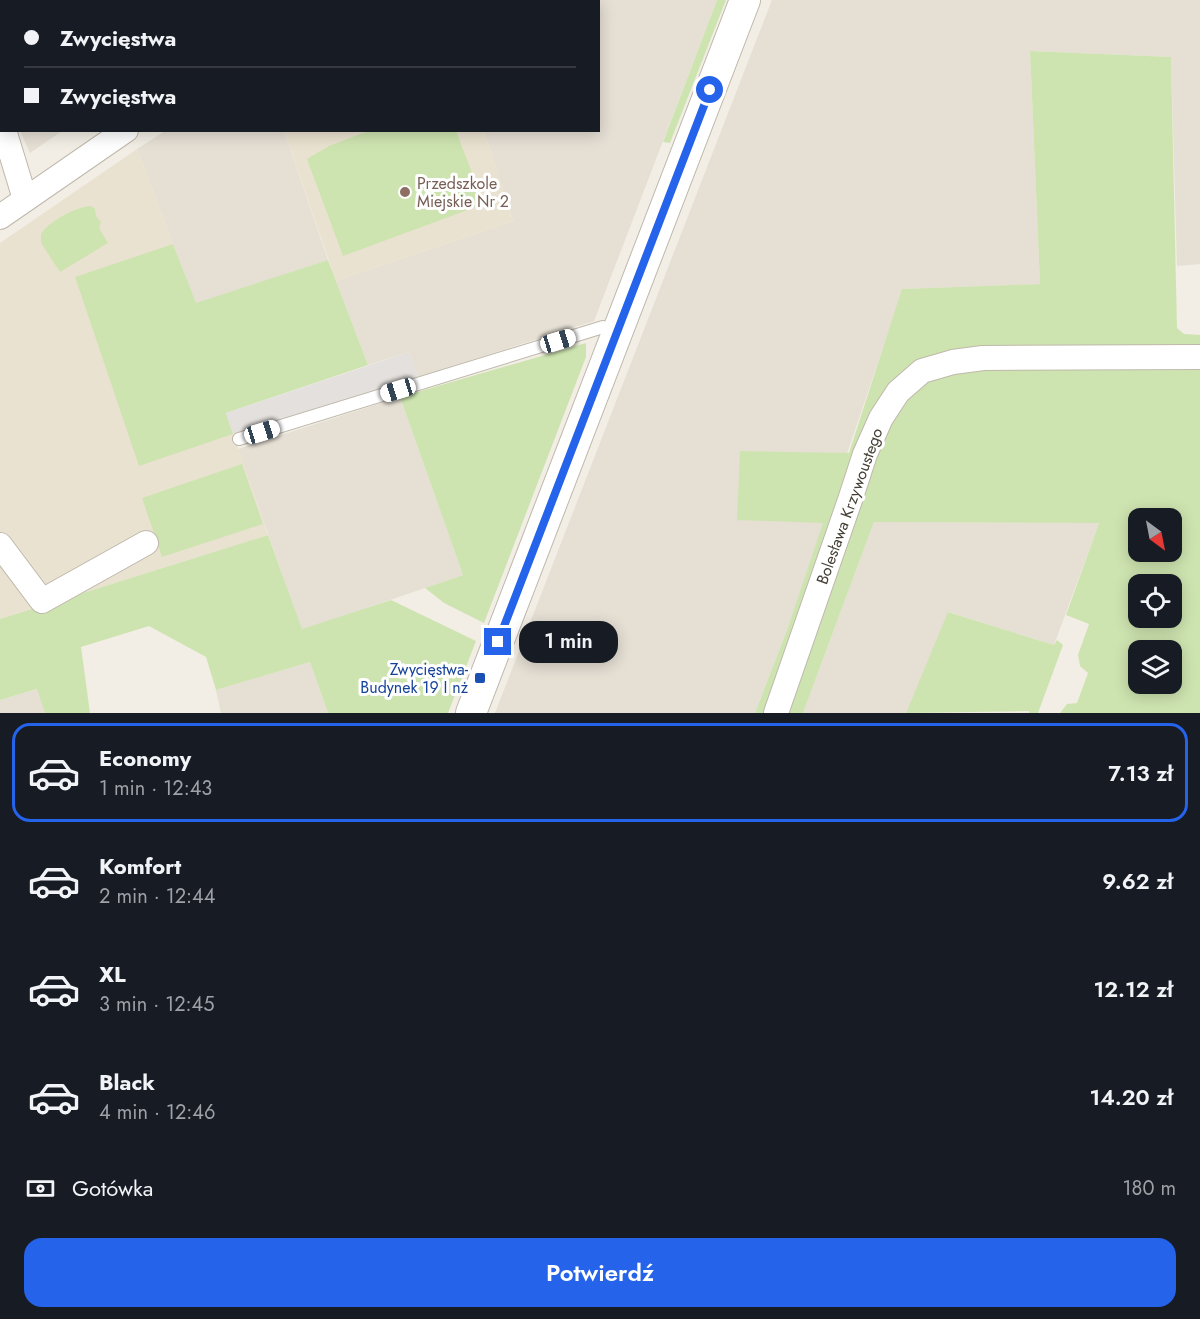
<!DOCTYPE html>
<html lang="pl">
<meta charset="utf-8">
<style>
body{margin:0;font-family:Jost,sans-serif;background:#242831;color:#f1f3f6;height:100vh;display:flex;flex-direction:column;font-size:22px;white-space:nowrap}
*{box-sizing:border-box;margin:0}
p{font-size:20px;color:#9ea1a6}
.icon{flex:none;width:33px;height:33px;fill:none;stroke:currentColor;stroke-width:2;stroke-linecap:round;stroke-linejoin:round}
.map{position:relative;height:713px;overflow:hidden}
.sheet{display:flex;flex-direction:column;background:#171b24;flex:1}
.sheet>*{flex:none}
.guide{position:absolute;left:0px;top:0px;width:600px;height:132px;box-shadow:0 3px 15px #0003;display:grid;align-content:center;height:132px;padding:0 24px;background:#171b24}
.needle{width:39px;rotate:148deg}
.buttons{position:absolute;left:1128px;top:508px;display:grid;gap:12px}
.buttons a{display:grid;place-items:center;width:54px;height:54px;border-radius:12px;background:#171b24;box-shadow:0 3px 15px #0003;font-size:30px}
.end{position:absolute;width:27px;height:27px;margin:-14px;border:8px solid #2563eb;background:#fff;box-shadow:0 0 0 3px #fff}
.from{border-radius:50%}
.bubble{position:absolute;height:42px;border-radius:18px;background:#171b24;box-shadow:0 3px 15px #0003;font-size:20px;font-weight:600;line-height:42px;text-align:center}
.car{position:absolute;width:18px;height:36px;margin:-18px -9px;border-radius:8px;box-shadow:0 0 4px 2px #0007;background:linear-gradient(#fff 24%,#345 0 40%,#fff 0 76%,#345 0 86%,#fff 0)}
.guide b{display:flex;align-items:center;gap:21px;height:57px;font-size:22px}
.guide b+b{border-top:2px solid #363941}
.guide i{width:15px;height:15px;background:#f1f3f6}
ul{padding:10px 0 0;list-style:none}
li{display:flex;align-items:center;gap:18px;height:99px;margin:0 12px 9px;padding:0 12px;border:3px solid transparent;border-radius:18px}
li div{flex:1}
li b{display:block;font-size:22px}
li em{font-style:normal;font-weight:600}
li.current{border-color:#2563eb}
li>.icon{width:54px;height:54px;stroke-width:1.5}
.pay{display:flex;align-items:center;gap:15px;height:66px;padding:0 24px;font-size:22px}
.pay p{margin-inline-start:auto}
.button{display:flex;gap:12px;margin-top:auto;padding:12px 24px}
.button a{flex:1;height:69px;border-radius:18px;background:#2563eb;color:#fff;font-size:24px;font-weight:600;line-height:69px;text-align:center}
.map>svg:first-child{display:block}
.residential{fill:#e5dfd4}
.education{fill:#eae2d0}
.green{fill:#cee4b0;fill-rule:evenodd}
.parking{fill:#e3e0dd}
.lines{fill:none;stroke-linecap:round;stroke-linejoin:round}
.service-casing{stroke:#bfb8ab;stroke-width:14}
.minor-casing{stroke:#bfb8ab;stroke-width:26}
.tertiary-casing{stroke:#bfb8ab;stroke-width:32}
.service{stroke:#fff;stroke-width:12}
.minor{stroke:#fff;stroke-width:24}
.tertiary{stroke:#fff;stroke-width:30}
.route{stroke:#2563eb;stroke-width:8}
.education-dot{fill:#8d6e63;stroke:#fff;stroke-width:2}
.transit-dot{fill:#1a4fb4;stroke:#fff;stroke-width:2}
.labels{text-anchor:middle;stroke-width:6;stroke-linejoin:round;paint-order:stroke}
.education-label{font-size:16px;fill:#785e54;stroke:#fff;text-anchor:start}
.street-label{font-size:16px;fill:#443e35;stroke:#fff}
.transit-label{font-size:16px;fill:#164399;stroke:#fff;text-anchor:end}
</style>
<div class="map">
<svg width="1200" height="713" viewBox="0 0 1200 713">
<rect width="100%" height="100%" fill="#f2eee5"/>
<!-- residential -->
<g class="residential">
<path d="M 0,0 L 271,0 L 2,2 L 1,74 Z"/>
<path d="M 439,0 L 717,0 L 594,321 L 418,377 L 409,352 L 368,365 L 336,281 L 513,221 L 484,131 L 598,130 L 598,2 Z"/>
<path d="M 772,0 L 1200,0 L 1200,264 L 1177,266 L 1171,57 L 1030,51 L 1040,284 L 903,289 L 787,630 L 755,713 L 495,713 Z"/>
<path d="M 20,131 L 62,131 L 30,153 Z"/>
<path d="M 165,131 L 284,131 L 328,260 L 196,304 L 137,149 Z"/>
<path d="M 400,397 L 463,575 L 302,630 L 238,449 Z"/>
<path d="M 874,522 L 1099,523 L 1054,645 L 949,612 L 906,713 L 803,713 Z"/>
<path d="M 310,662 L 328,713 L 221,713 L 216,690 Z"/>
<path d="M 38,689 L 45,713 L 0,713 L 0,700 Z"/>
</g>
<!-- education -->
<g class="education">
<path d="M 284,131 L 484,131 L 513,221 L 336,281 Z"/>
<path d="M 137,149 L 196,304 L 199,335 L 268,535 L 0,619 L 0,243 Z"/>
</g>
<!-- green -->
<g class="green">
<path d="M 717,0 L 726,0 L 670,143 L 663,142 Z"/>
<path d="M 1030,51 L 1171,57 L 1177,328 L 1184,334 L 1200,335 L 1200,349 L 905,375 L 766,713 L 755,713 L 787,630 L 823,523 L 737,520 L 740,451 L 849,453 L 902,289 L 1040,284 Z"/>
<path d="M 368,131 L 456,131 L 484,204 L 343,256 L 307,159 L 329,146 Z"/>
<path d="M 91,206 L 95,209 L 96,216 L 101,222 L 99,228 L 108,243 L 60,272 L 41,243 L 41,234 C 49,221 76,207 91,206 Z"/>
<path d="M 173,244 L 196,303 L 328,260 L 368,365 L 226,413 L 233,434 L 139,466 L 75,277 Z"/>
<path d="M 586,343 L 586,357 L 484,623 L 444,603 L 425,588 L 463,575 L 400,397 Z"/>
<path d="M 1200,365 L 1200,713 L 1060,713 L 1067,704 L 1077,703 L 1088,673 L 1080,666 L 1078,655 L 1089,624 L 1066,615 L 1099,523 L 874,522 L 803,713 L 783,713 L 869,457 L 907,392 L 950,370 ZM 1138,519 L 1172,519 L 1172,552 L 1138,552 ZM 1138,585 L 1172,585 L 1172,618 L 1138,618 ZM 1138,651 L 1172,651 L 1172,684 L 1138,684 Z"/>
<path d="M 242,464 L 263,524 L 162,557 L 142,498 Z"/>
<path d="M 268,535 L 302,629 L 391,600 L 476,641 L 448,713 L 328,713 L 310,662 L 216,690 L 206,657 L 149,626 L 81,647 L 90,713 L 45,713 L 37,689 L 0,700 L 0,619 Z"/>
<path d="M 948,612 L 1054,645 L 1057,640 L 1063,645 L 1038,713 L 1029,713 L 1029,711 L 906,713 Z"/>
</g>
<!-- parking -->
<path class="parking" d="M 409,352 L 418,377 L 233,434 L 226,413 Z"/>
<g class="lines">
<!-- service casing -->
<g class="service-casing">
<path id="service" d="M 239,439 L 603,327 L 616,332"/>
</g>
<!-- minor casing -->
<g class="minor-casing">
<g id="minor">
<path d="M 314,2 L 316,0"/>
<path d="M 4,130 L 25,199"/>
<path d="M 0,217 L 126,130"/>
<path d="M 0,545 L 42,601 L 146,543"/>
<path d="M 776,713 L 850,500 L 865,454 L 881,418 L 898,392 L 922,371 L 953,362 L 983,358 L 1200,357"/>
</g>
</g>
<!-- tertiary casing -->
<g class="tertiary-casing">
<path id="tertiary" d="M 471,713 L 745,0"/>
</g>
<!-- service -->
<use href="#service" class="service"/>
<!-- minor -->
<use href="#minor" class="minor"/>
<!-- tertiary -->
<use href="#tertiary" class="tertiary"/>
</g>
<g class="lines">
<!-- route -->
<path class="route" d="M 498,642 L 710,90"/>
</g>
<!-- markers -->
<circle class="education-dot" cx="405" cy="192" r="6"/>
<rect class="transit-dot" x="474" y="672" width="12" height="12" rx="3"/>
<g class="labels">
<!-- education labels -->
<g class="education-label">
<text x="417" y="189">Przedszkole<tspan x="417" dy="18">Miejskie Nr 2</tspan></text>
</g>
<!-- street labels -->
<g class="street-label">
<text transform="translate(849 506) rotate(-70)" y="6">Bolesława Krzywoustego</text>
</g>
<!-- transit labels -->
<g class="transit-label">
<text x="468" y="675">Zwycięstwa-<tspan x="468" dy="18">Budynek 19 I nż</tspan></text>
</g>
</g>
</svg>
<div class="buttons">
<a><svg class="needle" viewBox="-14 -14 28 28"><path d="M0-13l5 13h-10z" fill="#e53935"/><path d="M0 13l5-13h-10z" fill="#9ea1a6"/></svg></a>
<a><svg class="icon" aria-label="locate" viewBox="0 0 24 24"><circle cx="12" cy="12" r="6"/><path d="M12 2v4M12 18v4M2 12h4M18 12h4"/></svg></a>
<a><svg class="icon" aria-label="layers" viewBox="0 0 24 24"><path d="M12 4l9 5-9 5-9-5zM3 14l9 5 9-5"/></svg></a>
</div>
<i class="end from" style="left:710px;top:90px"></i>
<i class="end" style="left:498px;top:642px"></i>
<div class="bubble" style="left:519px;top:621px;width:99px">1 min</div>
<i class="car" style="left:558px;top:341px;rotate:73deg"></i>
<i class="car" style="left:398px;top:390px;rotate:253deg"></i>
<i class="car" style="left:262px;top:432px;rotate:73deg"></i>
<div class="guide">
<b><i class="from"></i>Zwycięstwa</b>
<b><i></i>Zwycięstwa</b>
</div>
</div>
<section class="sheet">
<ul>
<li class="current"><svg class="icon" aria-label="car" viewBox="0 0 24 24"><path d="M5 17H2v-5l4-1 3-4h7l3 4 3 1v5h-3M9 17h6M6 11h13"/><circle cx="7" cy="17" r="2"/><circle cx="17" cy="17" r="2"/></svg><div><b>Economy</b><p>1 min · 12:43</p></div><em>7.13 zł</em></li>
<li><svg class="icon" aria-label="car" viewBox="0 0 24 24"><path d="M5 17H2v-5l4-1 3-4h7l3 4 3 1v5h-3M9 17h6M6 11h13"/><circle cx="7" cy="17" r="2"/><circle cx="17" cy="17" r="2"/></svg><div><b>Komfort</b><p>2 min · 12:44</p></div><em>9.62 zł</em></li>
<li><svg class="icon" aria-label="car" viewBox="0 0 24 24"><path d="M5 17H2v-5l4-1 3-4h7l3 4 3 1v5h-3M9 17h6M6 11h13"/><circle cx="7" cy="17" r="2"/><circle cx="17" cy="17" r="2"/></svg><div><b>XL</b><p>3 min · 12:45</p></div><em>12.12 zł</em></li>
<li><svg class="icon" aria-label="car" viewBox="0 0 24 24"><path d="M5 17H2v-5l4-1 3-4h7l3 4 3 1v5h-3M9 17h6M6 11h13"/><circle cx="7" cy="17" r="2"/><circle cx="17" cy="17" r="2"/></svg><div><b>Black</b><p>4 min · 12:46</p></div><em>14.20 zł</em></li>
</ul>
<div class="pay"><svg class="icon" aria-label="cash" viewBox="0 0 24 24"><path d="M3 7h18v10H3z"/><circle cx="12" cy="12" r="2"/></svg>Gotówka<p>180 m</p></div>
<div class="button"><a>Potwierdź</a></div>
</section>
